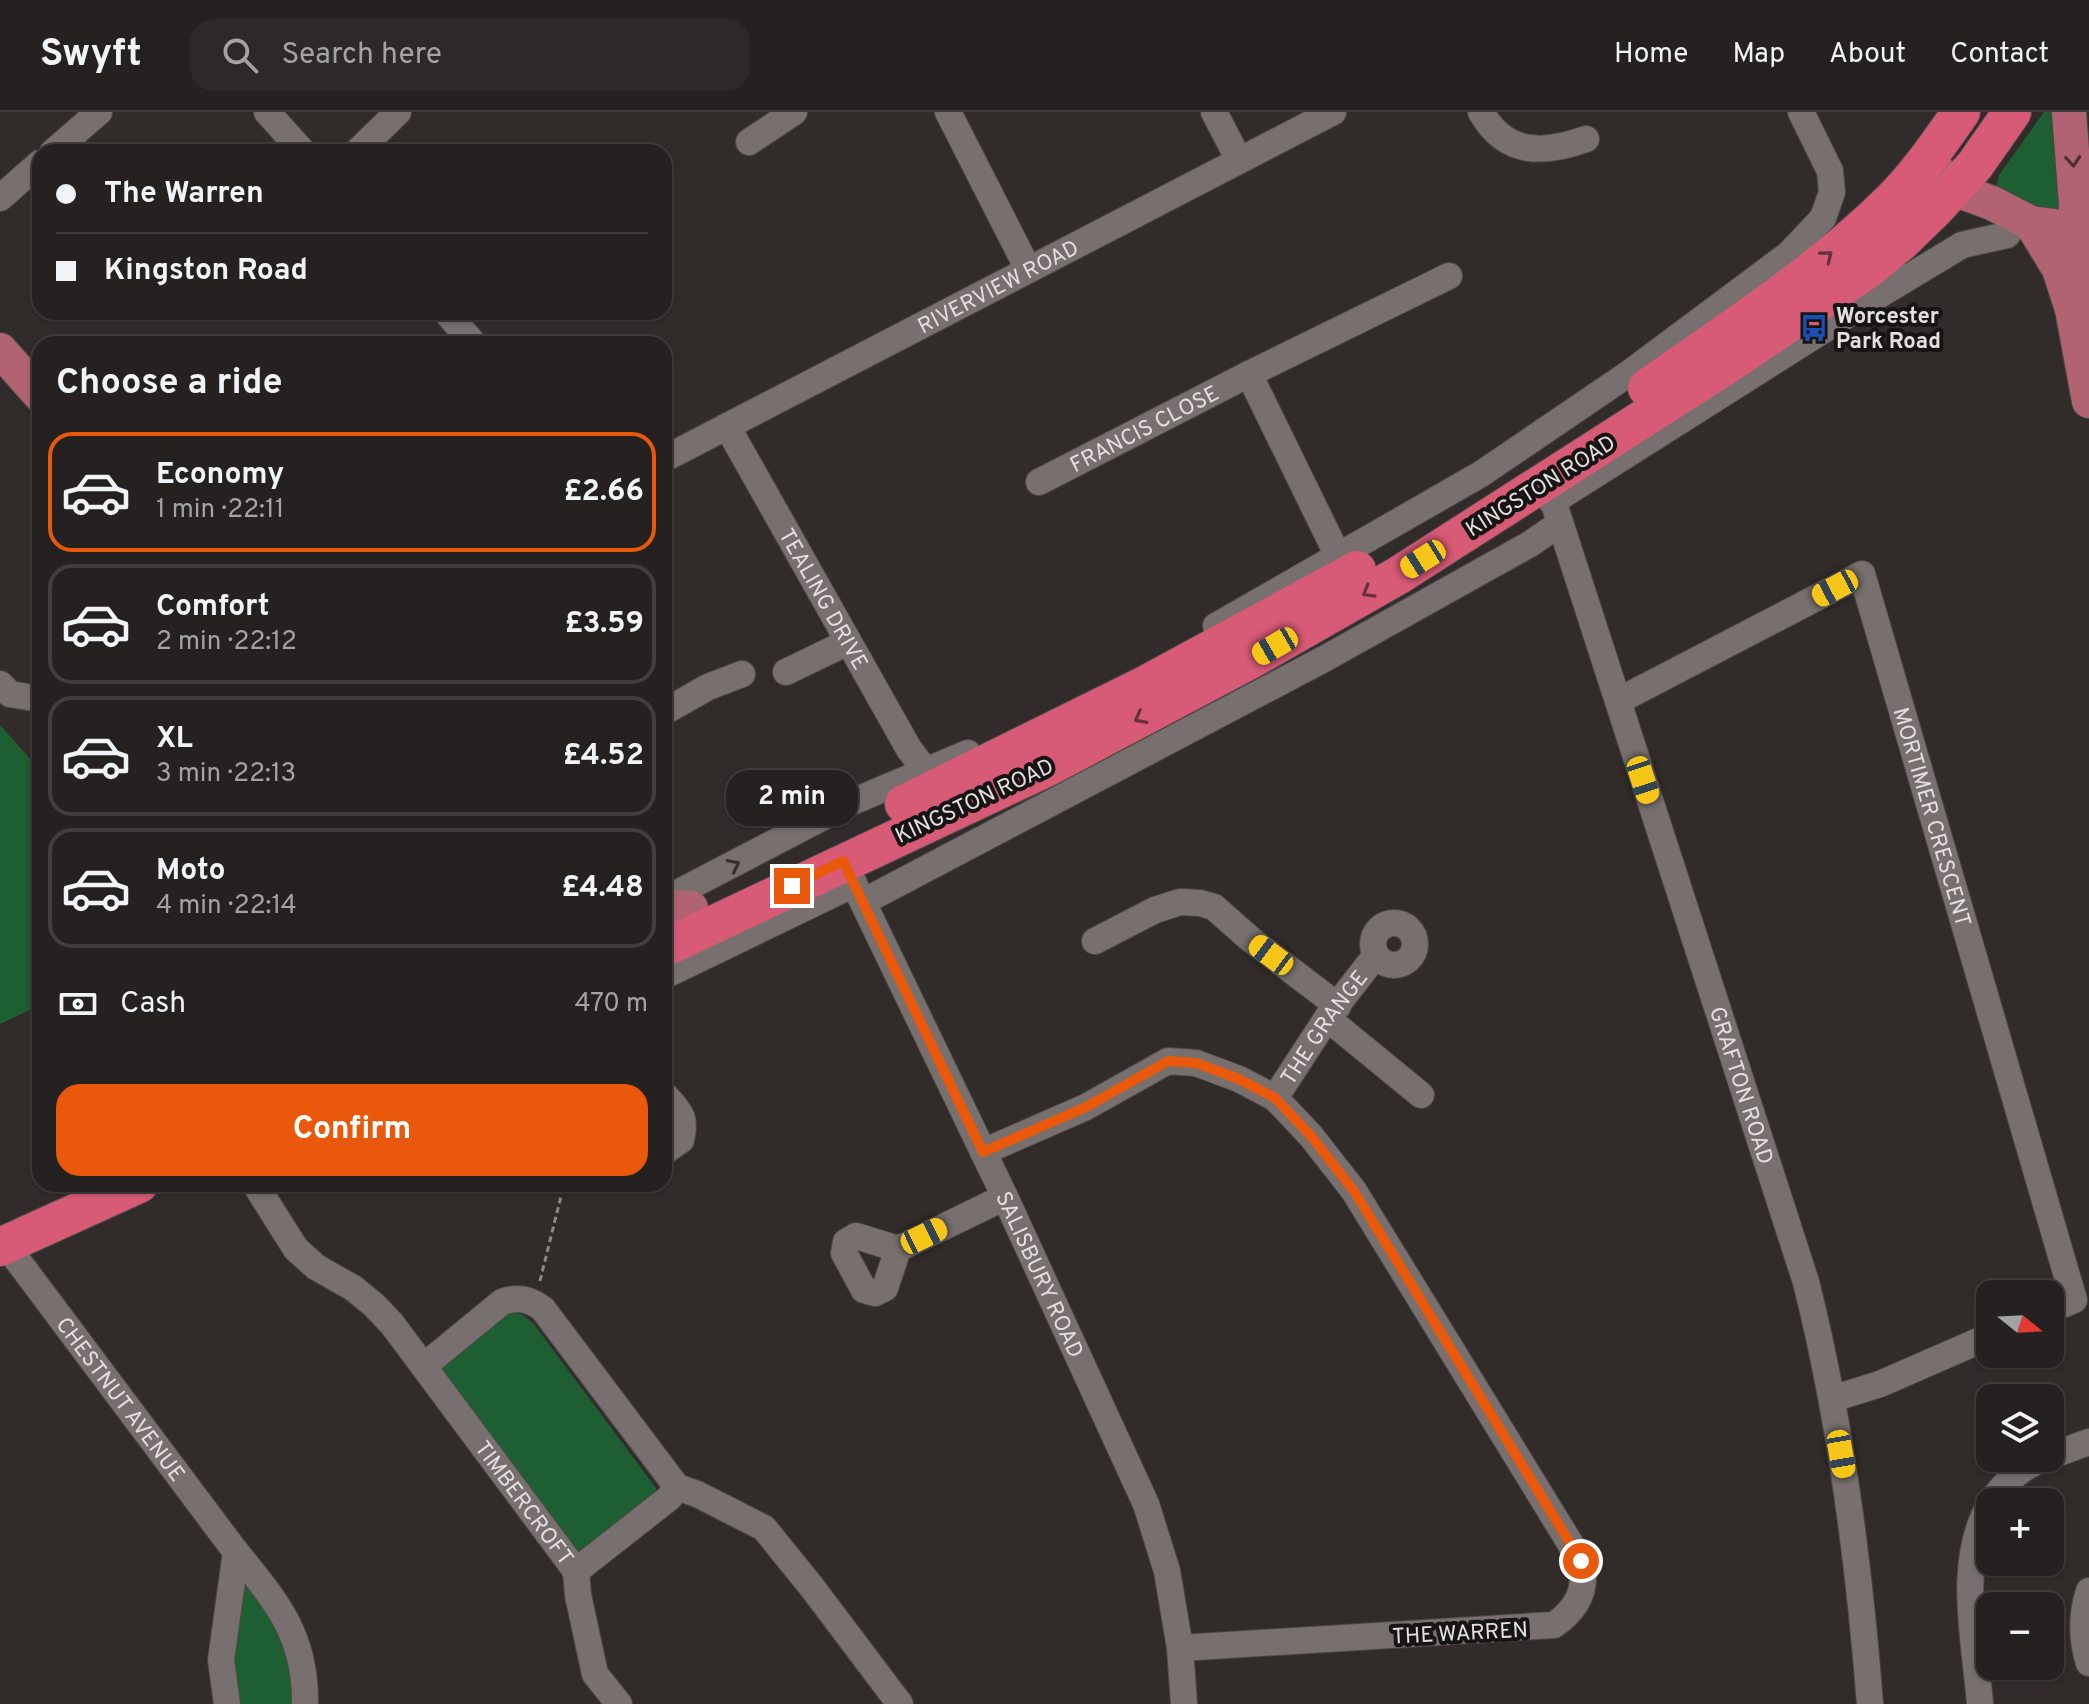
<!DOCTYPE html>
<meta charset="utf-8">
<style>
body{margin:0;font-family:Overpass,sans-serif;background:#2d2929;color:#f1f3f6;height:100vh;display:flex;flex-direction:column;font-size:30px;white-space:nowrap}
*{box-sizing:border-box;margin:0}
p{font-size:26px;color:#a3a3a5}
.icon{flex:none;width:44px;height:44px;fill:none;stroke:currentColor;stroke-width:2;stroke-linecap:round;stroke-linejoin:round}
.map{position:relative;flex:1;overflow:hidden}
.side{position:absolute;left:32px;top:224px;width:640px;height:856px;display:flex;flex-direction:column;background:#252120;border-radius:24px;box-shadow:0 2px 6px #0004,0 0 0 2px #423e3e}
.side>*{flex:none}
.hud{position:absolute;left:32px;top:32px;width:640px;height:176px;border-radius:24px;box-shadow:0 2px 6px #0004,0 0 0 2px #423e3e;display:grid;align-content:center;height:176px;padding:0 24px;background:#252120}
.needle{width:52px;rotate:108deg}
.fabs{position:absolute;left:1976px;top:1168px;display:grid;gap:16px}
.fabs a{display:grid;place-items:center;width:88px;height:88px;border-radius:16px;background:#252120;box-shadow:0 2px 6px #0004,0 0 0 2px #423e3e;font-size:40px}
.end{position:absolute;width:36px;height:36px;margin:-18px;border:10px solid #ea580c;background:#fff;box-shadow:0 0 0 4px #fff}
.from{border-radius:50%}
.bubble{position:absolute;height:56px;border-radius:24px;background:#252120;box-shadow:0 2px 6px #0004,0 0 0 2px #423e3e;font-size:26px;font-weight:700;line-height:56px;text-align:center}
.car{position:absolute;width:24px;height:48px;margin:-24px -12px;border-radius:10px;box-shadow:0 0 6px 2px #0007;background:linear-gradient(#f5c518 24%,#345 0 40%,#f5c518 0 76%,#345 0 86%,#f5c518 0)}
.hud b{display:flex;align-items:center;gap:28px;height:76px;font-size:30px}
.hud b+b{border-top:2px solid #423e3e}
.hud i{width:20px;height:20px;background:#f1f3f6}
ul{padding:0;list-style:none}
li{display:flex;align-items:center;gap:24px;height:120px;margin:0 16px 12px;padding:0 8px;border:4px solid #423e3e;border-radius:24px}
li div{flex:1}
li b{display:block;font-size:30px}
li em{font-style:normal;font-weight:700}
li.current{border-color:#ea580c}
li>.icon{width:72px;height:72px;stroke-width:1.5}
h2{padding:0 24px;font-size:36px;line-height:96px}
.pay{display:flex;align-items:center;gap:20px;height:88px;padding:0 24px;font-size:30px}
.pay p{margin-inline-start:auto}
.button{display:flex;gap:16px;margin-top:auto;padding:16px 24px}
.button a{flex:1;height:92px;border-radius:24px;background:#ea580c;color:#fff;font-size:32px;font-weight:700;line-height:92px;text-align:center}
header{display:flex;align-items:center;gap:48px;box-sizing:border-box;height:112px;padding:0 40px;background:#252120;border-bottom:2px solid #423e3e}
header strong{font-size:38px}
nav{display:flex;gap:44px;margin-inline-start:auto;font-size:28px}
.search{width:560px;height:72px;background:#2d2929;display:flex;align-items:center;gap:20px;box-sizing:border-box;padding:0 28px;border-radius:24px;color:#a3a3a5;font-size:30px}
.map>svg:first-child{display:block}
.green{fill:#1e5e33}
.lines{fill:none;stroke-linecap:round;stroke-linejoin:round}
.minor-casing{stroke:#4e4947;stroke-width:28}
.major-casing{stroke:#4e4947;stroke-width:36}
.highway-casing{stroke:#4e4947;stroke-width:40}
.path{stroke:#8b8785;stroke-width:3;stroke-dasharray:6 4;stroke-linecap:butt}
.minor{stroke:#77706e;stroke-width:26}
.major{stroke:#b16373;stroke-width:34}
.highway{stroke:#d75a77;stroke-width:38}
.oneway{stroke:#4d3035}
.oneway2{stroke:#64313c}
.oneway3{stroke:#34302f}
.route{stroke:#ea580c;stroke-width:10}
.labels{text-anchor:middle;stroke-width:8;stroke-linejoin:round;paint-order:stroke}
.street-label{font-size:22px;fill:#e4e0df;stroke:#171514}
.poi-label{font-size:22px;font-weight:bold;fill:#e4e0df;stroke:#171514;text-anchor:start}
</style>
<header>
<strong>Swyft</strong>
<div class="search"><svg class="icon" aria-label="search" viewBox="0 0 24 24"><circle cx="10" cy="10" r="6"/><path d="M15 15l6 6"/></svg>Search here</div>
<nav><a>Home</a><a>Map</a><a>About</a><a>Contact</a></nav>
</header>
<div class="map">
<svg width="2089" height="1592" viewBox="0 0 2089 1592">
<rect width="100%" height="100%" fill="#312c2a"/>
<!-- green -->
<g class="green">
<path d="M 2044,0 L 2056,0 L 2060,98 L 2046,103 L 1995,79 L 1999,63 Z"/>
<path d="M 0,613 L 40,658 L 40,893 L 0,912 Z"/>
<path d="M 506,1200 L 522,1202 L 533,1211 L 656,1376 L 656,1389 L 582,1448 L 441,1259 L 446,1247 Z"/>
<path d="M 249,1471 L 288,1537 L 294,1592 L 233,1592 C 231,1564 224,1488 249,1471 Z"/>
</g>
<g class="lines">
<!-- minor casing -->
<g class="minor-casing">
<g id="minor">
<path d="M 267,0 L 303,40"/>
<path d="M 948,0 L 1028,157"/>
<path d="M 1214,0 L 1239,48"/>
<path d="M 1481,0 C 1506,44 1544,42 1586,27"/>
<path d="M 749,30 L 794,0"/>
<path d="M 53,40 L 99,0"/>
<path d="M 357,40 L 398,0"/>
<path d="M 0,86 L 40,51"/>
<path d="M 446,200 L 474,232"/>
<path d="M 1249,262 L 1338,444"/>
<path id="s1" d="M 727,314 L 909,637 L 925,658"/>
<path id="s2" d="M 664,347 L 1333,0"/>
<path id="s3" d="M 1039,370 L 1249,262 L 1449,164"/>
<path id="s4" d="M 1547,370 L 1806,1170 C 1841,1309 1859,1450 1870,1592"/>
<path d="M 1552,390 L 1866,191 L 1962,133 L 2007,123 L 2020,105"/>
<path d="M 1216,514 L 1481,362 L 1631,260 L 1789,142 L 1823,106 L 1832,80 L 1830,59 L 1801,0"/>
<path d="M 786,560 L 848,530"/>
<path d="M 0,572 L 10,582 L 40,587"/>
<path id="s5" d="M 1618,589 L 1862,462 L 2074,1188 L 2050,1198"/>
<path d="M 664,600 L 708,575 L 742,562"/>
<path id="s6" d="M 843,749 L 1005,1085 L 1146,1392 L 1167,1459 L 1180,1536 L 1184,1592"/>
<path d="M 664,788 L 852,690 L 968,641"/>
<path d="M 863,790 L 1324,547 L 1530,432 L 1559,412"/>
<circle cx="1394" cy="832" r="21"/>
<path d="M 1095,829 L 1155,798 L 1180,790 L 1200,791 L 1214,795 L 1249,826 L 1338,894"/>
<path d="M 664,864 L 854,772"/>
<path d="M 1327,906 L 1421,983"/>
<path d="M 664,982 C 679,1000 687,1003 681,1028 L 664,1040"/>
<path id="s7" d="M 1275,986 L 1327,906 L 1369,852 L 1377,845"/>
<path d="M 983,1040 L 1086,995 L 1168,949 L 1196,951 L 1239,967 L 1275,986 L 1311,1024 L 1354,1079 L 1581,1449 C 1588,1477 1577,1497 1554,1513 L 1180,1536"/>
<path id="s8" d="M 255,1072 L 296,1137 L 316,1155 L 353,1176 L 374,1193 L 392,1212 L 576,1459 L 669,1386 L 677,1375 L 697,1382 L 764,1416 L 811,1474 L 900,1592"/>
<path id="s9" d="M 6,1133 L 236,1440 L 221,1548 L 227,1592"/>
<path d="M 898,1137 L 856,1124 L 846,1130 L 844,1141 L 864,1178 L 875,1181 L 885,1176 L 898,1137 L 1005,1085"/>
<path d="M 424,1254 L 502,1190 C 518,1184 530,1187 543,1197 L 677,1375"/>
<path d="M 1832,1287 L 1880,1272 L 1990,1224"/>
<path d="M 2050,1344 L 2089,1330"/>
<path d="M 1991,1390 C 2006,1369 2021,1355 2045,1346"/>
<path d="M 236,1440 C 277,1490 306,1524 305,1592"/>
<path d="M 576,1459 L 578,1483 L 595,1562 L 619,1592"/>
<path d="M 2089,1479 C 2081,1504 2081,1526 2089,1551"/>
<path d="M 1980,1592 C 1975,1528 1956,1451 1990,1392"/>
</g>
</g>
<!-- major casing -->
<g class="major-casing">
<g id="major">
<path d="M 2069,0 L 2076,92 L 2072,197"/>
<path d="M 1937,58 L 1942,71 L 1948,75 L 1992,91 L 2031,111 L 2054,114"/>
<path d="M 2031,111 L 2059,157 L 2072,197 L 2089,289"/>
<path d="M 0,238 L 40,283"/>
<path d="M 664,795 L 691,796"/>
</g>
</g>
<!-- highway casing -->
<g class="highway-casing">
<g id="highway">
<path d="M 1647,276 C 1729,218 1817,162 1889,91 C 1917,64 1939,31 1961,0"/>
<path d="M 904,692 L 1145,573 L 1357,458"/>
<path d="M 664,836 L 1050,654 L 1250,548 L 1399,463 L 1730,251 L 1867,158 L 1901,130 L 1936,96 L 1975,53 L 2012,0"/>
<path d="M 0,1135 L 139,1072"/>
</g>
</g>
<!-- path -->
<path class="path" d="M 540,1169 L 564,1072"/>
<!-- minor -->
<use href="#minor" class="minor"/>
<!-- major -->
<use href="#major" class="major"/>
<!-- highway -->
<use href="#highway" class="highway"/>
</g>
<!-- one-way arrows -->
<defs><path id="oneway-chevron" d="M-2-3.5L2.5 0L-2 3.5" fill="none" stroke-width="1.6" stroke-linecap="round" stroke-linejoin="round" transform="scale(2)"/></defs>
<use class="oneway" href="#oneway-chevron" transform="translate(2073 49) rotate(86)"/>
<g class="oneway2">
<use href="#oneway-chevron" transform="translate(1827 144) rotate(-39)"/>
<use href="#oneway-chevron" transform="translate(1368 480) rotate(150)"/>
<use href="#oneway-chevron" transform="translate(1140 606) rotate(152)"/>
</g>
<use class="oneway3" href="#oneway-chevron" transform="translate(734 753) rotate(-27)"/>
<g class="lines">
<!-- route -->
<path class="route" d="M 792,774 L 843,749 L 983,1040 L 1086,995 L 1168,949 L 1196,951 L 1239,967 L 1275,986 L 1311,1024 L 1354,1079 L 1581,1449"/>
</g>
<!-- icons -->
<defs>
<g id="bus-bare" transform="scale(2.16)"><path d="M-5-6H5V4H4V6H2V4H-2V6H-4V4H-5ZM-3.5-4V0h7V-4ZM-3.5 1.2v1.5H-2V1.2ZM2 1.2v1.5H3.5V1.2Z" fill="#1a4fb4" stroke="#171514" stroke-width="2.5" paint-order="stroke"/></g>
</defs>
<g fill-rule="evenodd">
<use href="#bus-bare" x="1814" y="216"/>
</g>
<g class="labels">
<!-- street labels -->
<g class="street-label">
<text dy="8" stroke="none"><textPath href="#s2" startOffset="376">RIVERVIEW ROAD</textPath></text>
<text dy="8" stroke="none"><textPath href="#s3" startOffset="118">FRANCIS CLOSE</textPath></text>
<text transform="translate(1540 373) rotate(-32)" y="8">KINGSTON ROAD</text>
<text dy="8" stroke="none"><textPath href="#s1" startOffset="198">TEALING DRIVE</textPath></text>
<text transform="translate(974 688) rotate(-25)" y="8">KINGSTON ROAD</text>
<text dy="8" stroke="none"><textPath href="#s5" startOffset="528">MORTIMER CRESCENT</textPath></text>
<text dy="8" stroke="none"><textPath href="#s7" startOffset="86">THE GRANGE</textPath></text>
<text dy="8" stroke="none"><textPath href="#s4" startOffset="634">GRAFTON ROAD</textPath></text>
<text dy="8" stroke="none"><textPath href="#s6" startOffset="458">SALISBURY ROAD</textPath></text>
<text dy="8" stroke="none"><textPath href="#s9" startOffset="192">CHESTNUT AVENUE</textPath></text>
<text dy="8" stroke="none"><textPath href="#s8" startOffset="422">TIMBERCROFT</textPath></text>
<text transform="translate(1460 1520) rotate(-3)" y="8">THE WARREN</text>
</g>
<!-- poi labels -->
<g class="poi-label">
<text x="1836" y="211">Worcester<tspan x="1836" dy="25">Park Road</tspan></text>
</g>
</g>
</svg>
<div class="fabs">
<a><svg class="needle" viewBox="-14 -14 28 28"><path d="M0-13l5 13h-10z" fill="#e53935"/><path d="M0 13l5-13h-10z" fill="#a3a3a5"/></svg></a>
<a><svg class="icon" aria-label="layers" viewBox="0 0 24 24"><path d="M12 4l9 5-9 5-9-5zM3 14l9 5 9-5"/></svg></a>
<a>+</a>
<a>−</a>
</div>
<i class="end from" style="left:1581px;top:1449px"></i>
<i class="end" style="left:792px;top:774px"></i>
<div class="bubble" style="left:726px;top:658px;width:132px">2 min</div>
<i class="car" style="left:1423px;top:447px;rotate:238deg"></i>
<i class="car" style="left:1835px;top:476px;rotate:242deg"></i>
<i class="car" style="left:1275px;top:534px;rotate:240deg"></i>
<i class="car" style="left:1643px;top:668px;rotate:162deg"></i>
<i class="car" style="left:1271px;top:843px;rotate:307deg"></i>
<i class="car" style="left:924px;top:1124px;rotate:64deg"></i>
<i class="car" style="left:1841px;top:1342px;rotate:170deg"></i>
<div class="hud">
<b><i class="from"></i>The Warren</b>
<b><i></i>Kingston Road</b>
</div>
<section class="side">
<h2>Choose a ride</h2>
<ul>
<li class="current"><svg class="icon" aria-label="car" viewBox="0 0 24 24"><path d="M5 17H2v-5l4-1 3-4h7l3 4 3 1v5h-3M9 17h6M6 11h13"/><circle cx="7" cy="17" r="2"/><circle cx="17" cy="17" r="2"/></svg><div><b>Economy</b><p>1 min · 22:11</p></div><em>£2.66</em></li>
<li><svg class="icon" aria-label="car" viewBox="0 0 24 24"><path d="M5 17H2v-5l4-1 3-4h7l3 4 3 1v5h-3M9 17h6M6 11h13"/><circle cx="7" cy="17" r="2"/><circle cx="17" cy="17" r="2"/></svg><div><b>Comfort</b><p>2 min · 22:12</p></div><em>£3.59</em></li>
<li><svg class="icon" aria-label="car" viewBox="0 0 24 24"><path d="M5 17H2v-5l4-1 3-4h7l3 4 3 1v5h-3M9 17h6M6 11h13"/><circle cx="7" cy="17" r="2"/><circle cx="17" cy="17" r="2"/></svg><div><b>XL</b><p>3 min · 22:13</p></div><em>£4.52</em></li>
<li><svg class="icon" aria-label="car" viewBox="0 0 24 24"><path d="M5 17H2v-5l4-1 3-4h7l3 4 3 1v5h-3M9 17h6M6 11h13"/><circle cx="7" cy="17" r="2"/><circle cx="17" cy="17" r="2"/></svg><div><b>Moto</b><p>4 min · 22:14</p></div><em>£4.48</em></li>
</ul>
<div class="pay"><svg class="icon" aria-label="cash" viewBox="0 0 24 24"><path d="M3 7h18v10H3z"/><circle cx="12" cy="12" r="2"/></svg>Cash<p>470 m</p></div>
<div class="button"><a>Confirm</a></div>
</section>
</div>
